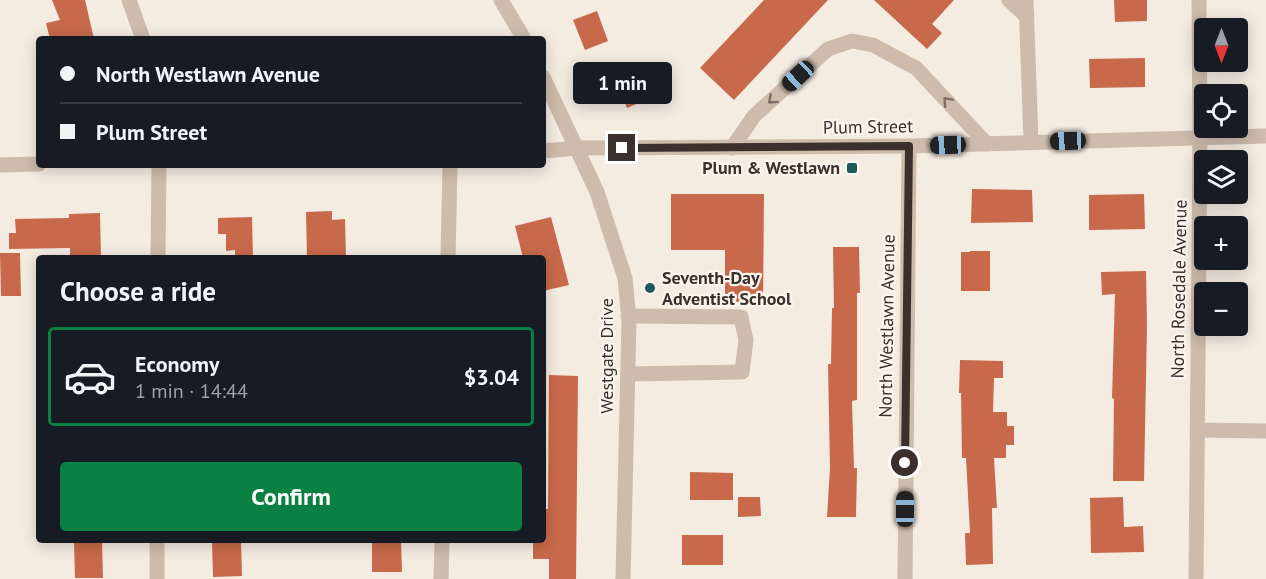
<!DOCTYPE html>
<meta charset="utf-8">
<style>
body{margin:0;font-family:"PT Sans",sans-serif;background:#242831;color:#f1f3f6;height:100vh;display:flex;flex-direction:column;font-size:22px;white-space:nowrap}
*{box-sizing:border-box;margin:0}
p{font-size:20px;color:#9ea1a6}
.icon{flex:none;width:33px;height:33px;fill:none;stroke:currentColor;stroke-width:2;stroke-linecap:round;stroke-linejoin:round}
.map{position:relative;flex:1;overflow:hidden}
.panel{position:absolute;left:36px;top:255px;width:510px;height:288px;display:flex;flex-direction:column;background:#171b24;border-radius:6px;box-shadow:0 3px 15px #0003}
.panel>*{flex:none}
.top-card{position:absolute;left:36px;top:36px;width:510px;height:132px;border-radius:6px;box-shadow:0 3px 15px #0003;display:grid;align-content:center;height:132px;padding:0 24px;background:#171b24}
.needle{width:39px;rotate:180deg}
.fabs{position:absolute;left:1194px;top:18px;display:grid;gap:12px}
.fabs a{display:grid;place-items:center;width:54px;height:54px;border-radius:6px;background:#171b24;box-shadow:0 3px 15px #0003;font-size:30px}
.end{position:absolute;width:27px;height:27px;margin:-14px;border:8px solid #3b302b;background:#fff;box-shadow:0 0 0 3px #fff}
.from{border-radius:50%}
.bubble{position:absolute;height:42px;border-radius:6px;background:#171b24;box-shadow:0 3px 15px #0003;font-size:20px;font-weight:800;line-height:42px;text-align:center}
.car{position:absolute;width:18px;height:36px;margin:-18px -9px;border-radius:8px;box-shadow:0 0 4px 2px #0007;background:linear-gradient(#222 24%,#8ab4d8 0 40%,#222 0 76%,#8ab4d8 0 86%,#222 0)}
.top-card b{display:flex;align-items:center;gap:21px;height:57px;font-size:22px}
.top-card b+b{border-top:2px solid #363941}
.top-card i{width:15px;height:15px;background:#f1f3f6}
ul{padding:0;list-style:none}
li{display:flex;align-items:center;gap:18px;height:99px;margin:0 12px 9px;padding:0 12px;border:3px solid transparent;border-radius:6px}
li div{flex:1}
li b{display:block;font-size:22px}
li em{font-style:normal;font-weight:800}
li.active{border-color:#0b8043}
li>.icon{width:54px;height:54px;stroke-width:1.5}
h2{padding:0 24px;font-size:27px;line-height:72px}
.primary-button{display:flex;gap:12px;margin-top:auto;padding:12px 24px}
.primary-button a{flex:1;height:69px;border-radius:6px;background:#0b8043;color:#fff;font-size:24px;font-weight:800;line-height:69px;text-align:center}
.map>svg:first-child{display:block}
.building{fill:#c8694b}
.lines{fill:none;stroke-linecap:round;stroke-linejoin:round}
.minor{stroke:#cdbbac;stroke-width:15}
.oneway{stroke:#7d6f65}
.route{stroke:#3b302b;stroke-width:8}
.poi-dot{fill:#1f5a5e;stroke:#fbf5ee;stroke-width:2}
.labels{text-anchor:middle;stroke-width:4.5;stroke-linejoin:round;paint-order:stroke}
.street-label{font-size:18px;fill:#3b302b;stroke:#fbf5ee}
.poi-label{font-size:18px;font-weight:bold;fill:#3b302b;stroke:#fbf5ee;text-anchor:end}
</style>
<div class="map">
<svg width="1266" height="579" viewBox="0 0 1266 579">
<rect width="100%" height="100%" fill="#f4ebe1"/>
<!-- building -->
<g class="building">
<path d="M 52,0 L 85,0 L 94,39 L 50,39 L 46,23 L 60,20 Z"/>
<path d="M 764,0 L 828,0 L 734,100 L 700,68 Z"/>
<path d="M 874,0 L 954,0 L 932,24 L 942,33 L 927,49 Z"/>
<path d="M 1114,0 L 1147,0 L 1147,21 L 1115,22 Z"/>
<path d="M 597,11 L 608,41 L 585,50 L 573,20 Z"/>
<path d="M 1145,58 L 1145,87 L 1090,88 L 1089,59 Z"/>
<path d="M 640,82 L 648,99 L 627,108 L 620,91 Z"/>
<path d="M 972,189 L 1032,190 L 1033,222 L 971,223 Z"/>
<path d="M 671,194 L 764,194 L 763,302 L 725,302 L 725,250 L 671,250 Z"/>
<path d="M 1144,194 L 1145,229 L 1089,230 L 1089,195 Z"/>
<path d="M 332,211 L 332,220 L 345,219 L 346,258 L 307,258 L 306,212 Z"/>
<path d="M 100,213 L 101,258 L 70,258 L 70,248 L 9,249 L 9,233 L 16,233 L 15,219 L 69,218 L 69,214 Z"/>
<path d="M 252,217 L 253,258 L 235,258 L 235,250 L 226,251 L 226,234 L 218,234 L 218,218 Z"/>
<path d="M 551,217 L 569,285 L 543,291 L 543,258 L 523,258 L 515,226 Z"/>
<path d="M 833,247 L 859,247 L 860,293 L 857,293 L 857,400 L 852,401 L 854,468 L 857,468 L 856,517 L 827,517 L 830,468 L 828,364 L 831,364 L 832,308 L 834,308 Z"/>
<path d="M 970,251 L 990,251 L 990,291 L 961,291 L 961,252 L 970,252 Z"/>
<path d="M 0,253 L 20,253 L 21,296 L 1,296 Z"/>
<path d="M 1146,271 L 1147,326 L 1144,481 L 1113,481 L 1114,399 L 1112,398 L 1115,294 L 1102,295 L 1101,272 Z"/>
<path d="M 960,360 L 1003,361 L 1003,378 L 994,378 L 993,412 L 1007,412 L 1007,426 L 1014,426 L 1014,445 L 1006,445 L 1006,458 L 994,458 L 997,508 L 992,508 L 993,564 L 966,565 L 965,533 L 970,533 L 966,458 L 962,458 L 961,393 L 959,393 Z"/>
<path d="M 549,375 L 578,376 L 576,579 L 549,579 L 549,559 L 533,559 L 533,540 L 543,540 L 543,509 L 548,509 Z"/>
<path d="M 690,472 L 733,473 L 733,500 L 690,500 Z"/>
<path d="M 738,497 L 760,497 L 761,516 L 738,517 Z"/>
<path d="M 1123,497 L 1124,527 L 1143,526 L 1144,552 L 1091,553 L 1090,498 Z"/>
<rect x="682" y="535" width="41" height="30"/>
<path d="M 74,540 L 102,540 L 103,578 L 75,578 Z"/>
<path d="M 212,540 L 241,540 L 242,576 L 213,577 Z"/>
<path d="M 372,540 L 401,540 L 402,572 L 372,572 Z"/>
</g>
<g class="lines">
<!-- minor -->
<g class="minor">
<path d="M 129,0 L 143,39"/>
<path d="M 501,0 L 524,39"/>
<path d="M 1009,0 L 1027,17"/>
<path d="M 1026,0 L 1031,142"/>
<path d="M 543,77 L 597,192 L 625,278 L 629,320 L 623,579"/>
<path d="M 732,148 L 754,116 L 828,49 L 852,41 L 873,45 L 916,68 L 987,144"/>
<path d="M 543,151 L 578,148 L 909,146 L 1266,136"/>
<path d="M 0,165 L 39,164"/>
<path d="M 158,258 L 159,165"/>
<path d="M 448,258 L 450,165"/>
<path d="M 628,374 L 742,372 L 746,340 L 741,317 L 628,316"/>
<path d="M 1198,430 L 1266,431"/>
<path d="M 157,540 L 157,579"/>
<path d="M 441,579 L 442,540"/>
<path d="M 905,579 L 909,146"/>
<path d="M 1196,579 L 1200,137 L 1199,0"/>
</g>
</g>
<!-- one-way arrows -->
<defs><path id="oneway-chevron" d="M-2-3.5L2.5 0L-2 3.5" fill="none" stroke-width="1.6" stroke-linecap="round" stroke-linejoin="round" transform="scale(1.5)"/></defs>
<g class="oneway">
<use href="#oneway-chevron" transform="translate(772 100) rotate(138)"/>
<use href="#oneway-chevron" transform="translate(947 101) rotate(-133)"/>
</g>
<g class="lines">
<!-- route -->
<path class="route" d="M 622,148 L 909,146 L 905,463"/>
</g>
<!-- markers -->
<g class="poi-dot">
<rect x="846" y="162" width="12" height="12" rx="3"/>
<circle cx="650" cy="288" r="6"/>
</g>
<g class="labels">
<!-- street labels -->
<g class="street-label">
<text transform="translate(868 127) rotate(-1)" y="6">Plum Street</text>
<text transform="translate(1179 289) rotate(-89)" y="6">North Rosedale Avenue</text>
<text transform="translate(887 326) rotate(-89)" y="6">North Westlawn Avenue</text>
<text transform="translate(607 356) rotate(-90)" y="6">Westgate Drive</text>
</g>
<!-- poi labels -->
<g class="poi-label">
<text x="840" y="174">Plum &amp; Westlawn</text>
<text x="662" y="284" text-anchor="start">Seventh-Day<tspan x="662" dy="21">Adventist School</tspan></text>
</g>
</g>
</svg>
<div class="fabs">
<a><svg class="needle" viewBox="-14 -14 28 28"><path d="M0-13l5 13h-10z" fill="#e53935"/><path d="M0 13l5-13h-10z" fill="#9ea1a6"/></svg></a>
<a><svg class="icon" aria-label="locate" viewBox="0 0 24 24"><circle cx="12" cy="12" r="6"/><path d="M12 2v4M12 18v4M2 12h4M18 12h4"/></svg></a>
<a><svg class="icon" aria-label="layers" viewBox="0 0 24 24"><path d="M12 4l9 5-9 5-9-5zM3 14l9 5 9-5"/></svg></a>
<a>+</a>
<a>−</a>
</div>
<i class="end from" style="left:905px;top:463px"></i>
<i class="end" style="left:622px;top:148px"></i>
<div class="bubble" style="left:573px;top:62px;width:99px">1 min</div>
<i class="car" style="left:798px;top:76px;rotate:227deg"></i>
<i class="car" style="left:1068px;top:141px;rotate:268deg"></i>
<i class="car" style="left:948px;top:145px;rotate:268deg"></i>
<i class="car" style="left:905px;top:509px;rotate:0deg"></i>
<div class="top-card">
<b><i class="from"></i>North Westlawn Avenue</b>
<b><i></i>Plum Street</b>
</div>
<section class="panel">
<h2>Choose a ride</h2>
<ul>
<li class="active"><svg class="icon" aria-label="car" viewBox="0 0 24 24"><path d="M5 17H2v-5l4-1 3-4h7l3 4 3 1v5h-3M9 17h6M6 11h13"/><circle cx="7" cy="17" r="2"/><circle cx="17" cy="17" r="2"/></svg><div><b>Economy</b><p>1 min · 14:44</p></div><em>$3.04</em></li>
</ul>
<div class="primary-button"><a>Confirm</a></div>
</section>
</div>
